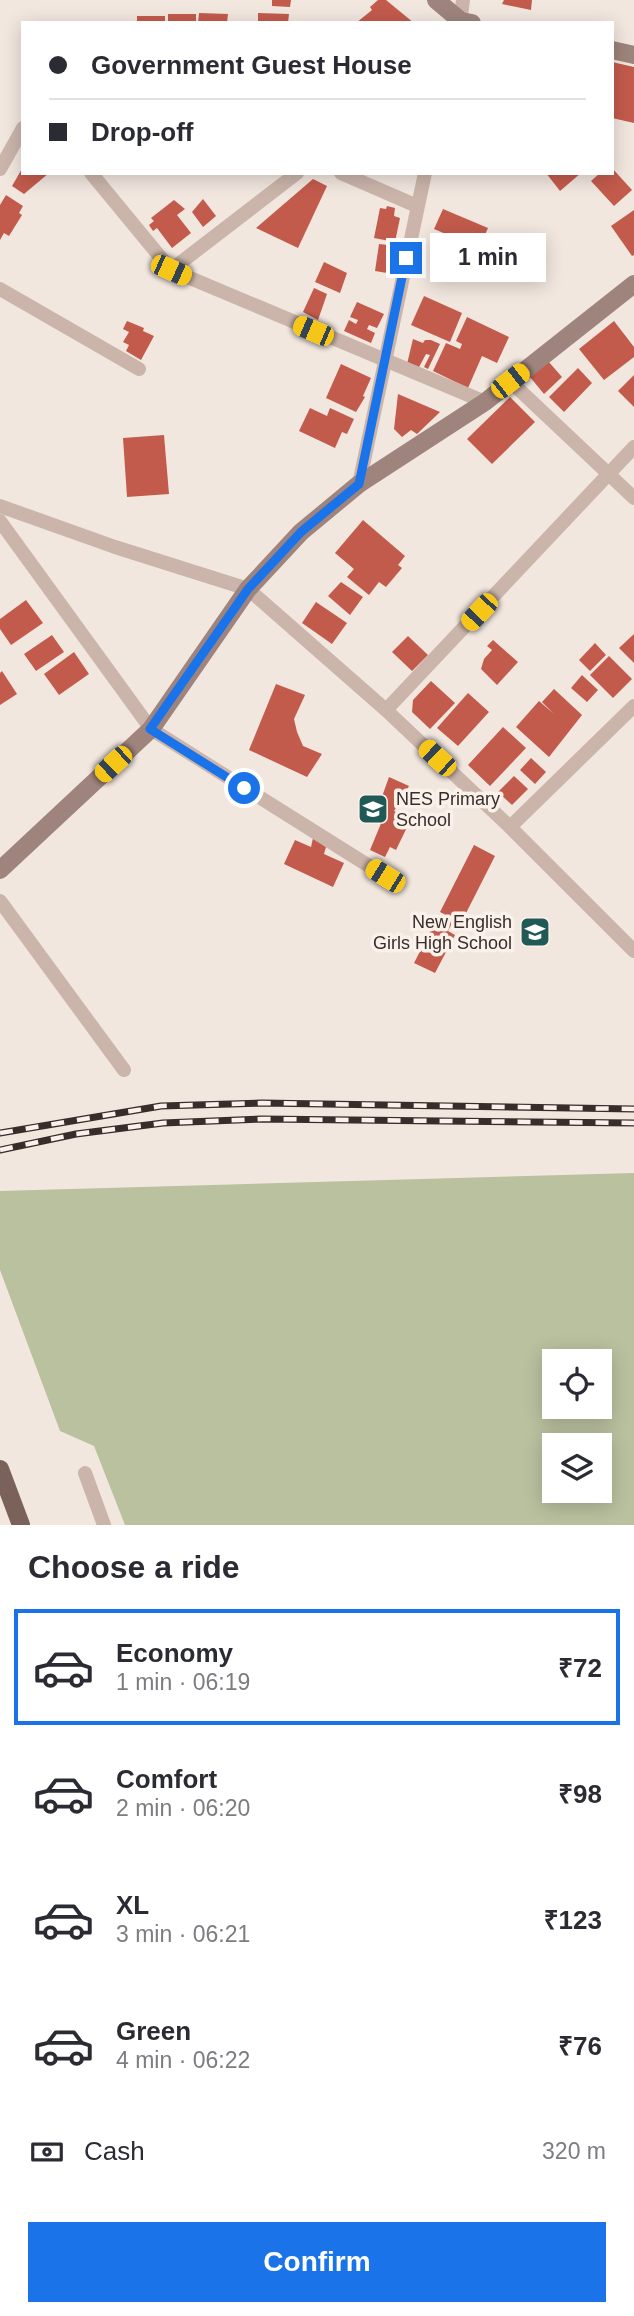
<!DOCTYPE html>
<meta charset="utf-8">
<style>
body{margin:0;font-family:Arial,sans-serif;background:#f7f7f7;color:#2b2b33;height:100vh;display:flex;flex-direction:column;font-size:26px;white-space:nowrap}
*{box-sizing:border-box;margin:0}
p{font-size:23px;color:#7c7c81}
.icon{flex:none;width:38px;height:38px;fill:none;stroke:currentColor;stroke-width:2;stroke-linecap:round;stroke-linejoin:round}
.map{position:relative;height:1525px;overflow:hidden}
.panel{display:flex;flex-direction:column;background:#fff;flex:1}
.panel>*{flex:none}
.guide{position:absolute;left:21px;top:21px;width:593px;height:154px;border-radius:0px;box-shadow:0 4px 18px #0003;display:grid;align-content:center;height:154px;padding:0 28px;background:#fff}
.controls{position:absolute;left:542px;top:1349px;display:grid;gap:14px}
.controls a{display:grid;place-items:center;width:70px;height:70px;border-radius:0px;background:#fff;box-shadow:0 4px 18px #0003;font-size:35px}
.end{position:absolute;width:32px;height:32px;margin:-16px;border:9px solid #1a73e8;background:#fff;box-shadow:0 0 0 4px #fff}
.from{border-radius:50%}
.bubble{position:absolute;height:49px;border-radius:0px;background:#fff;box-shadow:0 4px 18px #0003;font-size:23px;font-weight:600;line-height:49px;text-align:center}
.car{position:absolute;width:21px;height:42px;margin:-21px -10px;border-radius:9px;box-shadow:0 0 5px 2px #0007;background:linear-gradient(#f5c518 24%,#345 0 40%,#f5c518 0 76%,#345 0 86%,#f5c518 0)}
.guide b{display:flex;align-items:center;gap:24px;height:66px;font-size:26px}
.guide b+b{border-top:2px solid #e1e1e2}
.guide i{width:18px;height:18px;background:#2b2b33}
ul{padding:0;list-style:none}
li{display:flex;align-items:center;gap:21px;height:116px;margin:0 14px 10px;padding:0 14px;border:4px solid transparent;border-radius:0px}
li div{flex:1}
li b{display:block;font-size:26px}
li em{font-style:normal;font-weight:600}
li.active{border-color:#1a73e8}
li>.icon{width:63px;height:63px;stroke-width:1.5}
h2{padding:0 28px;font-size:32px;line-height:84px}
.pay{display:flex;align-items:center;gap:18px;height:77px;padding:0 28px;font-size:26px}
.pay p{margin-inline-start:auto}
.button{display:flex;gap:14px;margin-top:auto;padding:14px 28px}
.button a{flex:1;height:80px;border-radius:0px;background:#1a73e8;color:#fff;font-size:28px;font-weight:600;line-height:80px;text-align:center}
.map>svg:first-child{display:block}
.green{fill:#bac19f;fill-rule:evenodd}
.building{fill:#c35b4c}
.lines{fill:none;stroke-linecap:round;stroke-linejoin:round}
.street{stroke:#cbb5ab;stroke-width:14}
.secondary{stroke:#9e847c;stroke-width:18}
.primary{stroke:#7a625b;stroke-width:18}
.rail-casing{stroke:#382d2a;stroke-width:7}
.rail{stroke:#faf1eb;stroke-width:4.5;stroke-dasharray:13;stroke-linecap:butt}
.route{stroke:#1a73e8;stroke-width:9}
.labels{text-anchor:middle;stroke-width:7;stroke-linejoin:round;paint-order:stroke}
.poi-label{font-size:18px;fill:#382d2a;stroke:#faf1eb;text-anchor:start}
</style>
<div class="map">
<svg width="634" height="1525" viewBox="0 0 634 1525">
<rect width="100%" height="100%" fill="#f2e7df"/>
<!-- green -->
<path class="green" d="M 634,1173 L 634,1525 L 125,1525 L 94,1446 L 60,1431 L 0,1270 L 0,1191 ZM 555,1362 L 600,1362 L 600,1407 L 555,1407 ZM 555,1446 L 600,1446 L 600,1491 L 555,1491 Z"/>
<!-- building -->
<g class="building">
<path d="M 272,0 L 291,0 L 290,7 L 272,6 Z"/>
<path d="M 378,0 L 386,0 L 414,23 L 356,23 L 372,10 L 370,7 Z"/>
<path d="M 504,0 L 532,0 L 531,10 L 502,4 Z"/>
<path d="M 199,13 L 228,14 L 227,23 L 198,23 Z"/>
<path d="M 258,13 L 289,14 L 288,23 L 258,23 Z"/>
<rect x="168" y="14" width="28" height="9"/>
<rect x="137" y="16" width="28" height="7"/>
<path d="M 612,62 L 634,67 L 634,123 L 612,118 Z"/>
<path d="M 23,167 L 23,173 L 49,173 L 24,194 L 12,186 Z"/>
<path d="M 612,168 L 632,190 L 614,206 L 591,181 L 600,173 L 612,173 Z"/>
<path d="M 546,173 L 581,173 L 560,191 Z"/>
<path d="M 313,179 L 327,186 L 298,248 L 256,228 Z"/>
<path d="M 6,195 L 23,206 L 19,213 L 22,215 L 9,236 L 4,233 L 0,240 L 0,205 Z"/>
<path d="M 203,199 L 216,216 L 203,227 L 192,212 Z"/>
<path d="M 174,200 L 185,209 L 177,215 L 191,233 L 172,248 L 157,228 L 153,231 L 149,225 L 154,221 L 151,218 Z"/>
<path d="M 387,206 L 395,208 L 394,216 L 400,218 L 395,242 L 374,238 L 380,208 L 386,209 Z"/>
<path d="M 443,209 L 488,228 L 479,248 L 434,229 Z"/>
<path d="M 634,210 L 634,255 L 632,256 L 611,226 Z"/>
<path d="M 379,244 L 397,246 L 393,274 L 375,271 Z"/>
<path d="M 324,262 L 347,273 L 340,293 L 315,282 Z"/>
<path d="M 314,288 L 327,294 L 318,320 L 303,312 Z"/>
<path d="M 424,296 L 462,313 L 450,342 L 411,325 Z"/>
<path d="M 357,302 L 384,314 L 377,328 L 369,325 L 367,329 L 375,333 L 371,343 L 344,331 L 349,320 L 356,324 L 358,320 L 350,317 Z"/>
<path d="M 467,317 L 509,337 L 497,363 L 482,356 L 468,388 L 433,371 L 446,343 L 460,349 L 462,344 L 456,341 Z"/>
<path d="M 127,321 L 144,328 L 143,331 L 154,336 L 141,360 L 126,351 L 129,345 L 123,342 L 129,332 L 123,329 Z"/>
<path d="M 614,321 L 634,347 L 634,357 L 604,380 L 579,349 Z"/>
<path d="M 413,339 L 423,343 L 425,340 L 431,340 L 440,344 L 428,369 L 424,367 L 430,355 L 426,354 L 418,369 L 407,364 Z"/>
<path d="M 548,361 L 562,377 L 544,394 L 530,377 Z"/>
<path d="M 341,364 L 371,378 L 363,396 L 365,397 L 356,412 L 326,398 Z"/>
<path d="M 578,368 L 592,383 L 564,412 L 549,397 Z"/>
<path d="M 634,375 L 634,407 L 618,391 Z"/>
<path d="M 398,394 L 440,412 L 417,434 L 411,430 L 402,437 L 394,429 Z"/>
<path d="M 510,397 L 535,422 L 492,464 L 467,439 Z"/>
<path d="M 310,408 L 327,416 L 330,408 L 354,419 L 347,434 L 342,432 L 335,448 L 299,431 Z"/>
<path d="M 164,435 L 169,494 L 127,497 L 123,438 Z"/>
<path d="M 363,520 L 405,556 L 398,565 L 402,568 L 386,587 L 379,582 L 369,595 L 347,577 L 354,569 L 335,553 Z"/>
<path d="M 341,582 L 363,597 L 350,615 L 328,596 Z"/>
<path d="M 26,600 L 43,623 L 11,645 L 0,629 L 0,619 Z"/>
<path d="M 316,602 L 347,623 L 332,644 L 302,623 Z"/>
<path d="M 634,634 L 634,663 L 619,648 Z"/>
<path d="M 52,635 L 64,652 L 36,671 L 24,654 Z"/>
<path d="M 408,636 L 428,655 L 412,671 L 392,652 Z"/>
<path d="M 493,640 L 518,662 L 497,685 L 481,669 L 484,659 L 492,650 L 487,646 Z"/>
<path d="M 595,643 L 606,655 L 590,671 L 579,660 Z"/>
<path d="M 74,652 L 89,674 L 59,695 L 44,674 Z"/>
<path d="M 609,656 L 632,679 L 613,698 L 590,675 Z"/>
<path d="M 2,671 L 17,694 L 0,705 L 0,673 Z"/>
<path d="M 582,675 L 598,690 L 587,702 L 571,688 Z"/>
<path d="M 431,681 L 455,703 L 430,729 L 412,712 L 413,700 Z"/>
<path d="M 276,684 L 305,695 L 294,719 L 297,732 L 303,746 L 322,754 L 307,777 L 249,750 Z"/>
<path d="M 554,689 L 582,715 L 549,757 L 516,727 L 539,701 L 554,714 L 542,702 Z"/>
<path d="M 468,693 L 489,712 L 458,746 L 437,728 Z"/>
<path d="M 503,727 L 526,748 L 490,786 L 468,765 Z"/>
<path d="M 531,758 L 546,772 L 535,784 L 520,770 Z"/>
<path d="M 514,776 L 528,789 L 512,805 L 498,792 Z"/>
<path d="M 389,777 L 409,786 L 394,811 L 411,819 L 396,850 L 390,847 L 385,857 L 370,850 L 387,809 L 379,805 Z"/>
<path d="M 313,838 L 326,847 L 324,854 L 344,863 L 333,887 L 284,864 L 295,840 L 311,847 Z"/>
<path d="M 474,845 L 495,856 L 460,925 L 453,921 L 448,931 L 455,935 L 435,973 L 414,963 L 434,924 L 440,927 L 446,915 L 440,912 Z"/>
</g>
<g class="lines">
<!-- street -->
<g class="street">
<path d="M 460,23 L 463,0"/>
<path d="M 0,169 L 23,128"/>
<path d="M 91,173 L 171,270 L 485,402"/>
<path d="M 341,173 L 417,206"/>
<path d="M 171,270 L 297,173"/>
<path d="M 0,289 L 139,369"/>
<path d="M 510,381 L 634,498"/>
<path d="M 359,484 L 425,173"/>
<path d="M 0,506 L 115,547 L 248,589 L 386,710 L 510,827 L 634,706"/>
<path d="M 0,521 L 151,729 L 385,876"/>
<path d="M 386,710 L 634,447"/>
<path d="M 510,827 L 634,951"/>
<path d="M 0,901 L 124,1070"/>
<path d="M 85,1473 L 104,1525"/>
</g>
<!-- secondary -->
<g class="secondary">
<path d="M 436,0 L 461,21 L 472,23"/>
<path d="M 612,50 L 634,55"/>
<path d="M 0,870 L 151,729 L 248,589 L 301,532 L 359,484 L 485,402 L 634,284"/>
</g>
<!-- primary -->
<path class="primary" d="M 0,1469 L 21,1525"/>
<!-- rail casing -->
<g class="rail-casing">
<g id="rail">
<path d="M 0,1133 L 161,1106 L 262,1103 L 634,1109"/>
<path d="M 0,1150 L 76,1134 L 163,1123 L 262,1119 L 634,1123"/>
</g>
</g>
<!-- rail -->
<use href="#rail" class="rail"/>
</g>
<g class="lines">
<!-- route -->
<path class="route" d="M 244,788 L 150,729 L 248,589 L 301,532 L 359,484 L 406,258"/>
</g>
<!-- icons -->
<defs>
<g id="school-square" transform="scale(1.575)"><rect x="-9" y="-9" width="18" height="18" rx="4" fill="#205956" stroke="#faf1eb"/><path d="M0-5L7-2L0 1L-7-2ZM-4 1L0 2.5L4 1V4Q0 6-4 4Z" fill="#fff"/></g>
</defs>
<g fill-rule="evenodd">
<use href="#school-square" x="373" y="809"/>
<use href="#school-square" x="535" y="932"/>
</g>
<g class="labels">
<!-- poi labels -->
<g class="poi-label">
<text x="396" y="805">NES Primary<tspan x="396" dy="21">School</tspan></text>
<text x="512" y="928" text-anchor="end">New English<tspan x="512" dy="21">Girls High School</tspan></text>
</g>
</g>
</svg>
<div class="controls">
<a><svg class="icon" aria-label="locate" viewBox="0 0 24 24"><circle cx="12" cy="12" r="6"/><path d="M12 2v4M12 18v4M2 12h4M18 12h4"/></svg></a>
<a><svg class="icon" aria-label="layers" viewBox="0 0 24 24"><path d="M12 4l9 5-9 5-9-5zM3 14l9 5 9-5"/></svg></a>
</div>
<i class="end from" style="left:244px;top:788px"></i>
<i class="end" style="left:406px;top:258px"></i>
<div class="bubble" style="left:430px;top:233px;width:116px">1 min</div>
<i class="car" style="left:171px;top:270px;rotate:114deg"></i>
<i class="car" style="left:313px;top:331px;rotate:293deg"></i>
<i class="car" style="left:510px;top:381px;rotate:52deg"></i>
<i class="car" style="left:479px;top:612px;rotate:223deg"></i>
<i class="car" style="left:437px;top:758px;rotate:313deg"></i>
<i class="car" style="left:113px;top:764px;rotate:227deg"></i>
<i class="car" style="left:385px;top:876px;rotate:302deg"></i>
<div class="guide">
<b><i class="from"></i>Government Guest House</b>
<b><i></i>Drop-off</b>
</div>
</div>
<section class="panel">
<h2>Choose a ride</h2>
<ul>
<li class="active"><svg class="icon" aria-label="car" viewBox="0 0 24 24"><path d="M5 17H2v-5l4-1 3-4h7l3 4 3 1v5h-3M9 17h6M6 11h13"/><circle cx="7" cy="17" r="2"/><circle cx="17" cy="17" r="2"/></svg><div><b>Economy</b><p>1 min · 06:19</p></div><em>₹72</em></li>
<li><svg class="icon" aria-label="car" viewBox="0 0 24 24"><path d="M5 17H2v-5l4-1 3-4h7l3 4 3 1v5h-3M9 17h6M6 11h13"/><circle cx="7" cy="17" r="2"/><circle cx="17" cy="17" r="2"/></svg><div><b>Comfort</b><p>2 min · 06:20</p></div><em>₹98</em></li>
<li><svg class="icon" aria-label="car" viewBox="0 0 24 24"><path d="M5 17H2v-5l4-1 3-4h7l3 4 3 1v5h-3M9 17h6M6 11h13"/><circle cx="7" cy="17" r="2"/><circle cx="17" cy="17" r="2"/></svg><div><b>XL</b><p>3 min · 06:21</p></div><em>₹123</em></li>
<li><svg class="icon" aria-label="car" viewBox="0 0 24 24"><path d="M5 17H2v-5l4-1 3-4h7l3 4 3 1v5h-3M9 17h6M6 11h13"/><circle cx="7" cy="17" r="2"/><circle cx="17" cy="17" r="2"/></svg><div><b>Green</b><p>4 min · 06:22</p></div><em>₹76</em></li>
</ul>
<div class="pay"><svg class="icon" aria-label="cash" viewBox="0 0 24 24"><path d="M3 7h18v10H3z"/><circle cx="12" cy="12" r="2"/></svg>Cash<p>320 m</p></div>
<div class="button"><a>Confirm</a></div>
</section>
